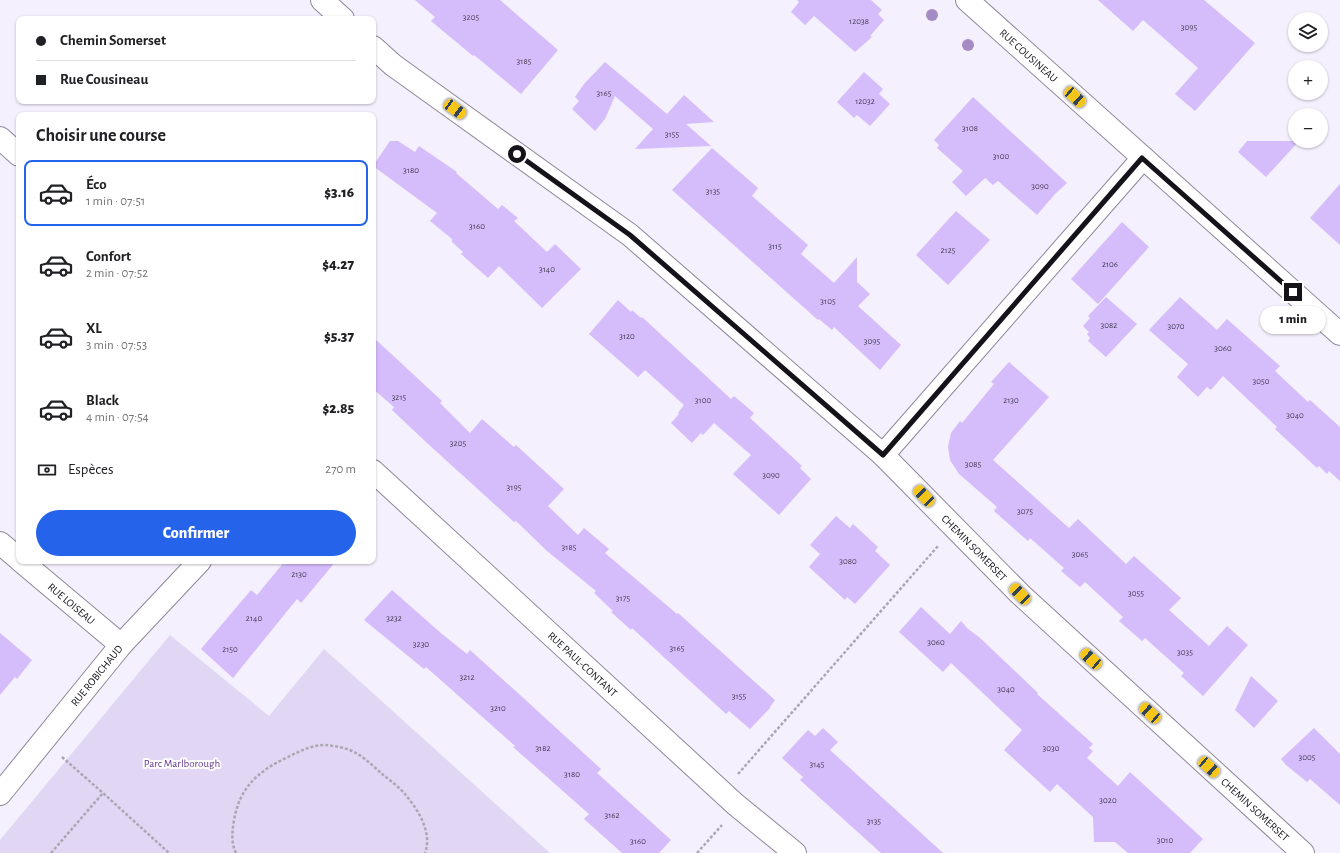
<!DOCTYPE html>
<html lang="fr">
<meta charset="utf-8">
<style>
body{margin:0;font-family:"Alegreya Sans",sans-serif;background:#f2f2f2;color:#202124;height:100vh;display:flex;flex-direction:column;font-size:15px;white-space:nowrap}
*{box-sizing:border-box;margin:0}
p{font-size:13px;color:#757577}
.icon{flex:none;width:22px;height:22px;fill:none;stroke:currentColor;stroke-width:2;stroke-linecap:round;stroke-linejoin:round}
.map{position:relative;flex:1;overflow:hidden}
.drawer{position:absolute;left:16px;top:112px;width:360px;height:452px;display:flex;flex-direction:column;background:#fff;border-radius:8px;box-shadow:0 1px 3px #0004}
.drawer>*{flex:none}
.banner{position:absolute;left:16px;top:16px;width:360px;height:88px;border-radius:8px;box-shadow:0 1px 3px #0004;display:grid;align-content:center;height:88px;padding:0 20px;background:#fff}
.fabs{position:absolute;left:1288px;top:12px;display:grid;gap:8px}
.fabs a{display:grid;place-items:center;width:40px;height:40px;border-radius:50%;background:#fff;box-shadow:0 1px 3px #0004;font-size:20px}
.end{position:absolute;width:18px;height:18px;margin:-9px;border:5px solid #151319;background:#fff;box-shadow:0 0 0 2px #fff}
.from{border-radius:50%}
.bubble{position:absolute;height:28px;border-radius:14px;background:#fff;box-shadow:0 1px 3px #0004;font-size:13px;font-weight:800;line-height:28px;text-align:center}
.car{position:absolute;width:12px;height:24px;margin:-12px -6px;border-radius:5px;box-shadow:0 0 3px 1px #0007;background:linear-gradient(#f5c518 24%,#345 0 40%,#f5c518 0 76%,#345 0 86%,#f5c518 0)}
.banner b{display:flex;align-items:center;gap:14px;height:38px;font-size:15px}
.banner b+b{border-top:1px solid #e0e0e0}
.banner i{width:10px;height:10px;background:#202124}
ul{padding:0;list-style:none}
li{display:flex;align-items:center;gap:12px;height:66px;margin:0 8px 6px;padding:0 12px;border:2px solid transparent;border-radius:8px}
li div{flex:1}
li b{display:block;font-size:15px}
li em{font-style:normal;font-weight:800}
li.selected{border-color:#2563eb}
li>.icon{width:36px;height:36px;stroke-width:1.5}
h2{padding:0 20px;font-size:18px;line-height:48px}
.pay{display:flex;align-items:center;gap:10px;height:44px;padding:0 20px;font-size:15px}
.pay p{margin-inline-start:auto}
.primary-button{display:flex;gap:8px;margin-top:auto;padding:8px 20px}
.primary-button a{flex:1;height:46px;border-radius:24px;background:#2563eb;color:#fff;font-size:16px;font-weight:800;line-height:46px;text-align:center}
.map>svg:first-child{display:block}
.green{fill:#e1d6f4}
.building{fill:#d5bcfb}
.lines{fill:none;stroke-linecap:round;stroke-linejoin:round}
.minor-casing{stroke:#8e879a;stroke-width:24}
.path{stroke:#aba7b2;stroke-width:2.5;stroke-dasharray:3 2;stroke-linecap:butt}
.minor{stroke:#fff;stroke-width:22}
.tree{fill:#a58bc3}
.route{stroke:#151319;stroke-width:5}
.labels{text-anchor:middle;stroke-width:4;stroke-linejoin:round;paint-order:stroke}
.number-label{font-size:9px;fill:#453d52}
.street-label{font-size:11px;fill:#151319;stroke:#fff}
.park-label{font-size:11px;fill:#643893;stroke:#fff}
</style>
<div class="map">
<svg width="1340" height="853" viewBox="0 0 1340 853">
<rect width="100%" height="100%" fill="#f5f0fd"/>
<!-- green -->
<path class="green" d="M 170,635 L 269,716 L 324,649 L 550,853 L 0,853 L 0,840 Z"/>
<!-- building -->
<g class="building">
<path d="M 415,0 L 500,0 L 558,50 L 521,94 L 474,55 L 473,56 L 431,21 L 435,17 Z"/>
<path d="M 797,0 L 871,0 L 882,10 L 878,14 L 884,20 L 870,36 L 872,37 L 855,52 L 814,16 L 805,25 L 791,12 L 799,2 Z"/>
<path d="M 1098,0 L 1204,0 L 1255,43 L 1195,111 L 1175,94 L 1198,68 L 1143,20 L 1133,31 Z"/>
<path d="M 605,62 L 667,114 L 684,95 L 714,122 L 686,124 L 711,146 L 635,149 L 653,129 L 615,96 L 605,119 L 595,131 L 572,109 L 579,101 L 575,97 L 584,84 Z"/>
<path d="M 864,72 L 883,89 L 879,94 L 890,104 L 870,126 L 857,115 L 854,118 L 837,102 Z"/>
<path d="M 973,97 L 1067,183 L 1055,194 L 1037,215 L 998,181 L 993,185 L 985,178 L 966,196 L 952,182 L 963,171 L 937,148 L 939,145 L 934,140 Z"/>
<path d="M 390,141 L 398,141 L 415,152 L 419,146 L 457,172 L 456,173 L 498,209 L 502,205 L 518,218 L 514,221 L 547,252 L 555,244 L 581,269 L 542,308 L 499,266 L 488,278 L 461,254 L 463,252 L 452,242 L 452,239 L 430,221 L 437,213 L 373,166 Z"/>
<path d="M 1247,141 L 1299,141 L 1266,177 L 1238,152 Z"/>
<path d="M 712,148 L 758,188 L 752,196 L 808,245 L 801,254 L 834,283 L 857,257 L 857,282 L 870,294 L 858,306 L 901,345 L 880,370 L 834,327 L 832,330 L 819,319 L 818,320 L 672,190 Z"/>
<path d="M 1340,184 L 1340,245 L 1310,218 Z"/>
<path d="M 956,211 L 990,240 L 948,285 L 916,255 Z"/>
<path d="M 1122,222 L 1149,247 L 1098,304 L 1071,279 Z"/>
<path d="M 1106,297 L 1137,324 L 1106,357 L 1088,341 L 1090,338 L 1087,334 L 1089,332 L 1083,326 L 1090,318 L 1088,316 Z"/>
<path d="M 1180,297 L 1217,330 L 1227,319 L 1280,366 L 1275,371 L 1308,402 L 1310,400 L 1340,427 L 1340,481 L 1329,471 L 1327,474 L 1319,466 L 1317,468 L 1275,429 L 1277,427 L 1223,376 L 1211,390 L 1207,387 L 1198,397 L 1177,377 L 1188,364 L 1149,330 Z"/>
<path d="M 618,300 L 631,312 L 632,310 L 641,318 L 642,317 L 731,399 L 734,396 L 754,413 L 750,418 L 802,466 L 800,468 L 811,479 L 779,515 L 733,474 L 751,455 L 714,423 L 703,435 L 701,433 L 692,443 L 671,423 L 679,414 L 678,413 L 684,405 L 645,370 L 638,377 L 589,334 Z"/>
<path d="M 373,337 L 442,401 L 440,403 L 470,433 L 482,419 L 514,447 L 516,445 L 564,489 L 548,506 L 578,535 L 584,528 L 609,549 L 605,553 L 677,614 L 678,613 L 775,700 L 770,707 L 770,708 L 750,729 L 729,711 L 726,714 L 632,628 L 631,630 L 611,612 L 613,611 L 594,593 L 596,591 L 547,551 L 516,521 L 514,522 L 427,443 L 392,410 L 394,407 L 373,389 Z"/>
<path d="M 1009,362 L 1049,397 L 993,460 L 1069,528 L 1078,519 L 1126,564 L 1134,556 L 1181,598 L 1169,610 L 1209,646 L 1227,626 L 1248,645 L 1203,696 L 1181,676 L 1184,673 L 1145,638 L 1142,641 L 1119,621 L 1123,617 L 1085,582 L 1080,587 L 1061,571 L 1064,568 L 1030,538 L 1028,541 L 994,511 L 997,507 L 959,474 L 950,460 L 948,447 L 951,433 L 960,421 L 962,423 L 994,384 L 991,382 Z"/>
<path d="M 836,516 L 850,528 L 853,524 L 878,547 L 875,551 L 890,565 L 855,604 L 847,597 L 845,600 L 809,567 L 820,554 L 810,545 Z"/>
<path d="M 285,561 L 336,561 L 301,603 L 297,599 L 233,678 L 201,649 L 251,590 L 257,595 Z"/>
<path d="M 392,590 L 442,634 L 467,654 L 470,650 L 519,694 L 601,769 L 597,773 L 671,840 L 659,853 L 622,853 L 584,819 L 589,814 L 513,747 L 515,746 L 426,667 L 424,669 L 364,620 Z"/>
<path d="M 921,607 L 950,634 L 961,621 L 968,629 L 979,637 L 1038,693 L 1037,694 L 1093,744 L 1089,748 L 1093,751 L 1087,758 L 1118,786 L 1130,772 L 1203,839 L 1190,853 L 1128,853 L 1115,842 L 1094,842 L 1093,817 L 1057,784 L 1050,792 L 1004,750 L 1022,730 L 951,663 L 943,672 L 899,632 Z"/>
<path d="M 0,633 L 32,660 L 17,679 L 15,677 L 0,695 Z"/>
<path d="M 1251,676 L 1278,701 L 1254,728 L 1235,710 Z"/>
<path d="M 823,728 L 838,742 L 830,750 L 943,853 L 881,853 L 800,780 L 803,777 L 782,758 L 808,730 L 815,736 Z"/>
<path d="M 1314,728 L 1340,754 L 1340,805 L 1310,779 L 1307,782 L 1286,765 L 1281,759 Z"/>
</g>
<g class="lines">
<!-- minor casing -->
<g class="minor-casing">
<g id="minor">
<path d="M 322,0 L 343,19"/>
<path id="s1" d="M 967,0 L 1340,334"/>
<path id="s2" d="M 373,47 L 393,65 L 630,235 L 883,455 L 1020,594 L 1303,853"/>
<path d="M 0,138 L 19,155"/>
<path d="M 883,455 L 1143,158"/>
<path id="s3" d="M 373,471 L 735,804 L 795,853"/>
<path d="M 0,543 L 19,559"/>
<path id="s4" d="M 21,561 L 121,645"/>
<path id="s5" d="M 0,794 L 121,645 L 200,561"/>
</g>
</g>
<!-- path -->
<g class="path">
<path d="M 62,757 L 103,793 L 169,853"/>
<path d="M 738,774 L 938,546"/>
<path d="M 51,853 L 103,793"/>
<path d="M 236,853 C 231,843 232,832 234,820 C 240,787 258,771 288,757 C 300,751 312,745 325,745 C 334,746 343,747 352,751 C 363,756 372,765 381,773 C 388,779 397,785 404,793 C 417,808 433,832 425,853"/>
<path d="M 697,853 L 722,825"/>
</g>
<!-- minor -->
<use href="#minor" class="minor"/>
</g>
<!-- trees -->
<g class="tree">
<circle cx="932" cy="15" r="6"/>
<circle cx="968" cy="45" r="6"/>
</g>
<g class="lines">
<!-- route -->
<path class="route" d="M 517,154 L 630,235 L 883,455 L 1142,158 L 1293,292"/>
</g>
<g class="labels">
<!-- number labels -->
<g class="number-label">
<text x="471" y="20">3205</text>
<text x="859" y="24">12038</text>
<text x="1189" y="30">3095</text>
<text x="524" y="64">3185</text>
<text x="604" y="96">3165</text>
<text x="865" y="104">12032</text>
<text x="970" y="131">3108</text>
<text x="672" y="137">3155</text>
<text x="1001" y="159">3100</text>
<text x="411" y="173">3180</text>
<text x="1040" y="189">3090</text>
<text x="713" y="194">3135</text>
<text x="477" y="229">3160</text>
<text x="775" y="249">3115</text>
<text x="948" y="253">2125</text>
<text x="1110" y="267">2106</text>
<text x="547" y="272">3140</text>
<text x="828" y="304">3105</text>
<text x="1109" y="328">3082</text>
<text x="1176" y="329">3070</text>
<text x="627" y="339">3120</text>
<text x="872" y="344">3095</text>
<text x="1223" y="351">3060</text>
<text x="1261" y="384">3050</text>
<text x="399" y="400">3215</text>
<text x="703" y="403">3100</text>
<text x="1011" y="403">2130</text>
<text x="1295" y="418">3040</text>
<text x="458" y="446">3205</text>
<text x="973" y="467">3085</text>
<text x="771" y="478">3090</text>
<text x="514" y="490">3195</text>
<text x="1025" y="514">3075</text>
<text x="569" y="550">3185</text>
<text x="1080" y="557">3065</text>
<text x="848" y="564">3080</text>
<text x="299" y="577">2130</text>
<text x="1136" y="596">3055</text>
<text x="623" y="601">3175</text>
<text x="254" y="621">2140</text>
<text x="394" y="621">3232</text>
<text x="936" y="645">3060</text>
<text x="421" y="647">3230</text>
<text x="677" y="651">3165</text>
<text x="230" y="652">2150</text>
<text x="1185" y="655">3035</text>
<text x="467" y="680">3212</text>
<text x="1006" y="692">3040</text>
<text x="739" y="699">3155</text>
<text x="498" y="711">3210</text>
<text x="543" y="751">3182</text>
<text x="1051" y="751">3030</text>
<text x="1307" y="760">3005</text>
<text x="817" y="767">3145</text>
<text x="572" y="777">3180</text>
<text x="1108" y="803">3020</text>
<text x="612" y="818">3162</text>
<text x="874" y="824">3135</text>
<text x="1165" y="843">3010</text>
<text x="638" y="844">3160</text>
</g>
<!-- street labels -->
<g class="street-label">
<text dy="4" stroke="none"><textPath href="#s1" startOffset="83">RUE COUSINEAU</textPath></text>
<text dy="4" stroke="none"><textPath href="#s2" startOffset="784">CHEMIN SOMERSET</textPath></text>
<text dy="4" stroke="none"><textPath href="#s4" startOffset="66">RUE LOISEAU</textPath></text>
<text dy="4" stroke="none"><textPath href="#s3" startOffset="285">RUE PAUL-CONTANT</textPath></text>
<text dy="4" stroke="none"><textPath href="#s5" startOffset="153">RUE ROBICHAUD</textPath></text>
<text dy="4" stroke="none"><textPath href="#s2" startOffset="1168">CHEMIN SOMERSET</textPath></text>
</g>
<!-- park labels -->
<g class="park-label">
<text x="182" y="767">Parc Marlborough</text>
</g>
</g>
</svg>
<div class="fabs">
<a><svg class="icon" aria-label="layers" viewBox="0 0 24 24"><path d="M12 4l9 5-9 5-9-5zM3 14l9 5 9-5"/></svg></a>
<a>+</a>
<a>−</a>
</div>
<i class="end from" style="left:517px;top:154px"></i>
<i class="end" style="left:1293px;top:292px"></i>
<div class="bubble" style="left:1260px;top:306px;width:66px">1 min</div>
<i class="car" style="left:1075px;top:97px;rotate:132deg"></i>
<i class="car" style="left:455px;top:109px;rotate:126deg"></i>
<i class="car" style="left:924px;top:496px;rotate:316deg"></i>
<i class="car" style="left:1020px;top:594px;rotate:316deg"></i>
<i class="car" style="left:1091px;top:659px;rotate:312deg"></i>
<i class="car" style="left:1150px;top:713px;rotate:312deg"></i>
<i class="car" style="left:1209px;top:767px;rotate:132deg"></i>
<div class="banner">
<b><i class="from"></i>Chemin Somerset</b>
<b><i></i>Rue Cousineau</b>
</div>
<section class="drawer">
<h2>Choisir une course</h2>
<ul>
<li class="selected"><svg class="icon" aria-label="car" viewBox="0 0 24 24"><path d="M5 17H2v-5l4-1 3-4h7l3 4 3 1v5h-3M9 17h6M6 11h13"/><circle cx="7" cy="17" r="2"/><circle cx="17" cy="17" r="2"/></svg><div><b>Éco</b><p>1 min · 07:51</p></div><em>$3.16</em></li>
<li><svg class="icon" aria-label="car" viewBox="0 0 24 24"><path d="M5 17H2v-5l4-1 3-4h7l3 4 3 1v5h-3M9 17h6M6 11h13"/><circle cx="7" cy="17" r="2"/><circle cx="17" cy="17" r="2"/></svg><div><b>Confort</b><p>2 min · 07:52</p></div><em>$4.27</em></li>
<li><svg class="icon" aria-label="car" viewBox="0 0 24 24"><path d="M5 17H2v-5l4-1 3-4h7l3 4 3 1v5h-3M9 17h6M6 11h13"/><circle cx="7" cy="17" r="2"/><circle cx="17" cy="17" r="2"/></svg><div><b>XL</b><p>3 min · 07:53</p></div><em>$5.37</em></li>
<li><svg class="icon" aria-label="car" viewBox="0 0 24 24"><path d="M5 17H2v-5l4-1 3-4h7l3 4 3 1v5h-3M9 17h6M6 11h13"/><circle cx="7" cy="17" r="2"/><circle cx="17" cy="17" r="2"/></svg><div><b>Black</b><p>4 min · 07:54</p></div><em>$2.85</em></li>
</ul>
<div class="pay"><svg class="icon" aria-label="cash" viewBox="0 0 24 24"><path d="M3 7h18v10H3z"/><circle cx="12" cy="12" r="2"/></svg>Espèces<p>270 m</p></div>
<div class="primary-button"><a>Confirmer</a></div>
</section>
</div>
